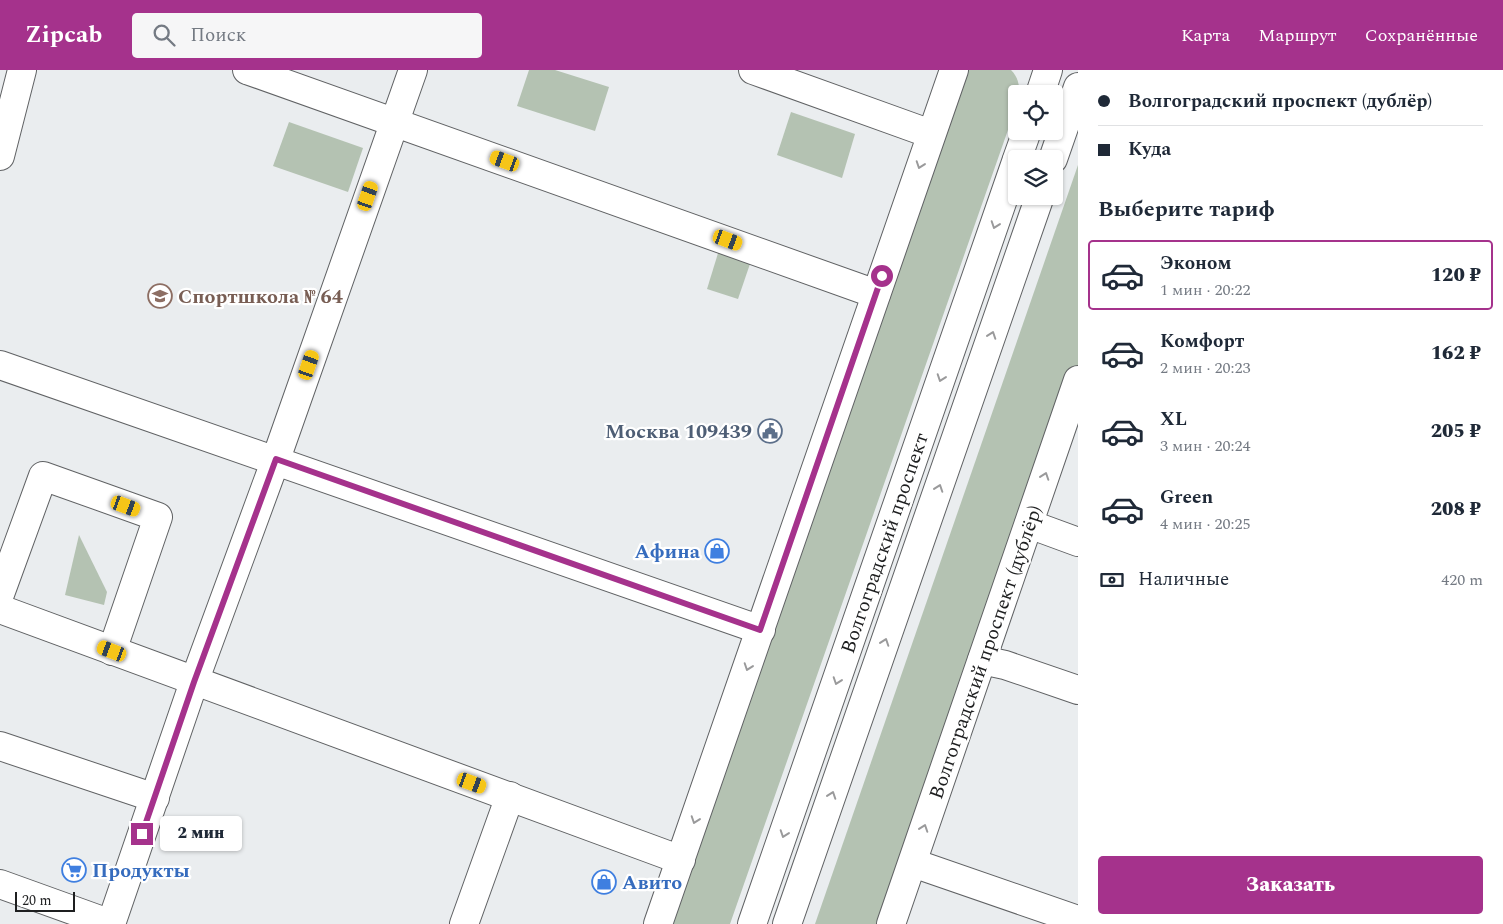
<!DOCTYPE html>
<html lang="ru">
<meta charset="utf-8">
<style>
body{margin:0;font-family:Spectral,serif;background:#f6f6f7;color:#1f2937;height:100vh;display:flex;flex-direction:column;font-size:19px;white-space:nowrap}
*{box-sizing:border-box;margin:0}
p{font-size:16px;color:#747a83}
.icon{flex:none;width:28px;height:28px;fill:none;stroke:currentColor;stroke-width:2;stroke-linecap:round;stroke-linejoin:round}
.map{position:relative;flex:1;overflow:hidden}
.panel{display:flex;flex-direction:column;background:#fff;width:425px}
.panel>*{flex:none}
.banner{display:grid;align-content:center;height:110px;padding:0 20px;background:#fff}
.tools{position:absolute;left:1008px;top:15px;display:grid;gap:10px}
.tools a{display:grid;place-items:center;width:55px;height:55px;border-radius:5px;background:#fff;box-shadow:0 1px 4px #0004;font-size:25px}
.scale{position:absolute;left:15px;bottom:12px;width:60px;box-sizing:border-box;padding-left:5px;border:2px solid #1e1f20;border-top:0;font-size:14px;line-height:18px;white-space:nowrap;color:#1e1f20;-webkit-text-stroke:4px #fff;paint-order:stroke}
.end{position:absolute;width:22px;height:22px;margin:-11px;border:6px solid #a5328c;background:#fff;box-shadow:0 0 0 2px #fff}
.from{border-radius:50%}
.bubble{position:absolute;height:35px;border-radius:5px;background:#fff;box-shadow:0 1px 4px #0004;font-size:16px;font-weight:800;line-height:35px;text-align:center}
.car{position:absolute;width:15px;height:30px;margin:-15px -8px;border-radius:6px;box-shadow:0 0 4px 1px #0007;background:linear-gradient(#f5c518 24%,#345 0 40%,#f5c518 0 76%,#345 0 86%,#f5c518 0)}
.banner b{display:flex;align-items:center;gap:18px;height:48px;font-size:19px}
.banner b+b{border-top:1px solid #e0e1e3}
.banner i{width:12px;height:12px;background:#1f2937}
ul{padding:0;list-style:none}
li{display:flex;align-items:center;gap:15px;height:70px;margin:0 10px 8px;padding:0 10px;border:2px solid transparent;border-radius:5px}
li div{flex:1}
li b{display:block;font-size:19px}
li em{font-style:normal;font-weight:800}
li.on{border-color:#a5328c}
li>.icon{width:45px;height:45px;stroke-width:1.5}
h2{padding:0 20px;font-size:22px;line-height:60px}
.pay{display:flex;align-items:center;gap:12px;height:55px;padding:0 20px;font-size:19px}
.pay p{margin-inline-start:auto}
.action{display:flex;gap:10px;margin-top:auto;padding:10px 20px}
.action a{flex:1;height:58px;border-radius:5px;background:#a5328c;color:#fff;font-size:20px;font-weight:800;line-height:58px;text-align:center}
header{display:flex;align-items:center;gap:30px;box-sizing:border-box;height:70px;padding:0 25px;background:#a5328c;color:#fff}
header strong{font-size:24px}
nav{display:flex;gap:28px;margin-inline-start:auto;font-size:18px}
.search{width:350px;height:45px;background:#f6f6f7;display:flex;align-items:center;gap:12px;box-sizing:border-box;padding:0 18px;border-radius:5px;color:#747a83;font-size:19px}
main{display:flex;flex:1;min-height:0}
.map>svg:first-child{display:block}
.green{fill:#b4c2b2}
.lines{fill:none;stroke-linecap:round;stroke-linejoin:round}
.minor-casing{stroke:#606264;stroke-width:30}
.major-casing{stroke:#606264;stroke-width:30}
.minor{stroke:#fff;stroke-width:28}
.major{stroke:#fff;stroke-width:28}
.oneway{stroke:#9a9a9b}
.route{stroke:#a5328c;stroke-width:6}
.labels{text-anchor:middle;stroke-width:4.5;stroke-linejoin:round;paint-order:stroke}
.education-label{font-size:20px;font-weight:bold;fill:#785e54;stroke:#fff;text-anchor:start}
.service-label{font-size:20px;font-weight:bold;fill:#4e5e75;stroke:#fff;text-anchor:end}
.street-label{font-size:20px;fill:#1e1f20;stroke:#fff}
.shop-label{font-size:20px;font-weight:bold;fill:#366cbe;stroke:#fff;text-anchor:start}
</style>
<header>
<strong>Zipcab</strong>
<div class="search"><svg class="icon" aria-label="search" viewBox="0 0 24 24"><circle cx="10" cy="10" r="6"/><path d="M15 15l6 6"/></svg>Поиск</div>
<nav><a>Карта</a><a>Маршрут</a><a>Сохранённые</a></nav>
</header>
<main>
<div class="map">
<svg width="1078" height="854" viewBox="0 0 1078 854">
<rect width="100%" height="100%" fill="#eaedef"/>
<!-- green -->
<g class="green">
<path d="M 529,0 L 555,0 L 609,17 L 595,61 L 517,36 Z"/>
<path d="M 966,0 L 1011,0 C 1018,7 1019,14 1020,24 L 1016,24 L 1016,37 L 730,854 L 670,854 Z"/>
<path d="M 791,42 L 855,64 L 842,108 L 777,85 Z"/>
<path d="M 289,52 L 363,78 L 348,122 L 273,96 Z"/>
<path d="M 1078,95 L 1078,298 L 885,854 L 815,854 Z"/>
<path d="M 719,180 L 751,191 L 738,229 L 707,219 Z"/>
<path d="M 79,465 L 107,522 L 104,535 L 65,525 Z"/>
</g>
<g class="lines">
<!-- minor casing -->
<g class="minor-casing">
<g id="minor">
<path d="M 247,0 L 876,224"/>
<path d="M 753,0 L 931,64"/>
<path d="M 0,86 L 22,0"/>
<path d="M 0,295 L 761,560"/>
<path d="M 1029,454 L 1078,472"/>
<path d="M 0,524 L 43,406 L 158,447 L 112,581"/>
<path d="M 0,539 L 681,790"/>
<path d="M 982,590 L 1005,595 L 1078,620"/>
<path d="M 0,676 L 155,728"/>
<path d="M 913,793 L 1078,850"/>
<path d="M 0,814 L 111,854"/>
<path d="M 111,854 L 194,612 L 276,389 L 413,0"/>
<path d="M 464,854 L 510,726"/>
<path d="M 658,854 L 954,0"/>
<path d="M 891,854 L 1078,310"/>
</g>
</g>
<!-- major casing -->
<g class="major-casing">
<g id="major">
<path d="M 1040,24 L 1048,0"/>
<path d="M 1017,89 L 1027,61"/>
<path d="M 1053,89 L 1078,17"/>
<path d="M 752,854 L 1016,92"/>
<path d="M 787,854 L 1040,126"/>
</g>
</g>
<!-- minor -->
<use href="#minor" class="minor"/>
<!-- major -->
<use href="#major" class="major"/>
</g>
<!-- one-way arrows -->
<defs><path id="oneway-chevron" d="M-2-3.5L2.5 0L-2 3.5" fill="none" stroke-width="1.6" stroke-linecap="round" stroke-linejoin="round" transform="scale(1.25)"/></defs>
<g class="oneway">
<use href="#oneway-chevron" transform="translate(920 95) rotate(109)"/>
<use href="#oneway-chevron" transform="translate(995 155) rotate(109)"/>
<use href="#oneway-chevron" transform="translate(992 265) rotate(-71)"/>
<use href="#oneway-chevron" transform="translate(941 308) rotate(109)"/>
<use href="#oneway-chevron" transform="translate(1045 406) rotate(-71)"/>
<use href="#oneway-chevron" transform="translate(939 418) rotate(-71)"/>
<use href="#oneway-chevron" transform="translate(885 572) rotate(-71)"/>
<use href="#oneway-chevron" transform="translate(748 597) rotate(109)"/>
<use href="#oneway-chevron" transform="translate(837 611) rotate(109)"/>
<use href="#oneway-chevron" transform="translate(832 725) rotate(-71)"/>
<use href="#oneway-chevron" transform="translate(695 750) rotate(109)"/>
<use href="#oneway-chevron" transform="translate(924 758) rotate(-71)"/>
<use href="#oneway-chevron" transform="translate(784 764) rotate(109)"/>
</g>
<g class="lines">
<!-- route -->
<path class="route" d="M 142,764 L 194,612 L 276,389 L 760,560 L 882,206"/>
</g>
<!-- icons -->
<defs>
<g id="school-ring" transform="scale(1.25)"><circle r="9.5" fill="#fff" stroke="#8d6e63" stroke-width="1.5"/><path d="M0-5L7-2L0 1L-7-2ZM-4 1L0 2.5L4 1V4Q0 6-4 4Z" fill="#8d6e63"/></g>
<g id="civic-ring" transform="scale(1.25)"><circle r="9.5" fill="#fff" stroke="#5c6f8a" stroke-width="1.5"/><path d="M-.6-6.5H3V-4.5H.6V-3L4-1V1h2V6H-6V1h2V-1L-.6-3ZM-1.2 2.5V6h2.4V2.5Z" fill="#5c6f8a"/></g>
<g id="shop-ring" transform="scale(1.25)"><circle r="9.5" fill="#fff" stroke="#3f7fe0" stroke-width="1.5"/><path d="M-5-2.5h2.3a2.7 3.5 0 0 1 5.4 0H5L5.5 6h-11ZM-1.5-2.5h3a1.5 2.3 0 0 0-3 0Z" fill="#3f7fe0"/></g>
<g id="supermarket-ring" transform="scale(1.25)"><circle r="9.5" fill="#fff" stroke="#3f7fe0" stroke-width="1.5"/><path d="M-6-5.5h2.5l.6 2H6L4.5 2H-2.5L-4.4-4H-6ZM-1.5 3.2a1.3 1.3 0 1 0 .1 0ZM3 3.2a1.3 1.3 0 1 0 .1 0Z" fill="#3f7fe0"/></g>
</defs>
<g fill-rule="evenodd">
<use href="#school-ring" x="160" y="226"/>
<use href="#civic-ring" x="770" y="361"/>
<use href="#shop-ring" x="717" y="481"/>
<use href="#supermarket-ring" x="74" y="800"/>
<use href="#shop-ring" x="604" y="812"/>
</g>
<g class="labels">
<!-- education labels -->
<g class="education-label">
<text x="178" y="233">Спортшкола № 64</text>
</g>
<!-- service labels -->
<g class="service-label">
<text x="752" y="368">Москва 109439</text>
</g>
<!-- street labels -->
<g class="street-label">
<text transform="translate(884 473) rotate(-71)" y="7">Волгоградский проспект</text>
<text transform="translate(985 582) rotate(-71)" y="7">Волгоградский проспект (дублёр)</text>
</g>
<!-- shop labels -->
<g class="shop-label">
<text x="700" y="488" text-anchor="end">Афина</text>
<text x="92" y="807">Продукты</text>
<text x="622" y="819">Авито</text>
</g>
</g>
</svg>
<div class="tools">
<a><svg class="icon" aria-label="locate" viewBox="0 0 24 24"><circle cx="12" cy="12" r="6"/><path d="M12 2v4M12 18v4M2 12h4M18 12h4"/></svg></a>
<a><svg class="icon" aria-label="layers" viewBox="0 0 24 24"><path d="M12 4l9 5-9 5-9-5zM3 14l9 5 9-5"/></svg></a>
</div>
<div class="scale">20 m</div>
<i class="end from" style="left:882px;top:206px"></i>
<i class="end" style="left:142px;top:764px"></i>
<div class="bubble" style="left:160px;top:746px;width:82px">2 мин</div>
<i class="car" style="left:505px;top:91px;rotate:290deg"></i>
<i class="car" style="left:368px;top:126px;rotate:19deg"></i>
<i class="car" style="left:728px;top:170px;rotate:110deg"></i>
<i class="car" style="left:309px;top:295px;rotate:19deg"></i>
<i class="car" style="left:126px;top:436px;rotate:110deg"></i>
<i class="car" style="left:112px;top:581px;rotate:291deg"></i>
<i class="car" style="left:472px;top:713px;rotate:110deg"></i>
</div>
<section class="panel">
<div class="banner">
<b><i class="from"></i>Волгоградский проспект (дублёр)</b>
<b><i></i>Куда</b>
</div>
<h2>Выберите тариф</h2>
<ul>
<li class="on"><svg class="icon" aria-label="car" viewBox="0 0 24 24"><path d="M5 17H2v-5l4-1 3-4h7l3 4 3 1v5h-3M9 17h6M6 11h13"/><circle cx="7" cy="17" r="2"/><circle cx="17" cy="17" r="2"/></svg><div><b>Эконом</b><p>1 мин · 20:22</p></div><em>120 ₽</em></li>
<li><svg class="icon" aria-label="car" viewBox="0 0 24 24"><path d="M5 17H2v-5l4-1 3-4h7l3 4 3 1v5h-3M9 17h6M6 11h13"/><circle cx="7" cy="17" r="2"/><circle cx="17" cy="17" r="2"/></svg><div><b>Комфорт</b><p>2 мин · 20:23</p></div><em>162 ₽</em></li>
<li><svg class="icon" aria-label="car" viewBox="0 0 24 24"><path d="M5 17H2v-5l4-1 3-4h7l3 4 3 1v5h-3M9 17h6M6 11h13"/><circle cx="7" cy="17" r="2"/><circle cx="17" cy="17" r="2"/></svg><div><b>XL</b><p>3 мин · 20:24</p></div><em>205 ₽</em></li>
<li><svg class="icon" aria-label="car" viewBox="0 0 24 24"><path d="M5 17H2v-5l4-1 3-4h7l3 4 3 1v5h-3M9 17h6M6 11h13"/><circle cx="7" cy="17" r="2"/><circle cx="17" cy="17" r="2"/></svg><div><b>Green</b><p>4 мин · 20:25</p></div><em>208 ₽</em></li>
</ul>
<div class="pay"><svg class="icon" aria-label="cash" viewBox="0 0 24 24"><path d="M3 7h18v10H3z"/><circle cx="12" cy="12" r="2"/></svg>Наличные<p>420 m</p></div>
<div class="action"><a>Заказать</a></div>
</section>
</main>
